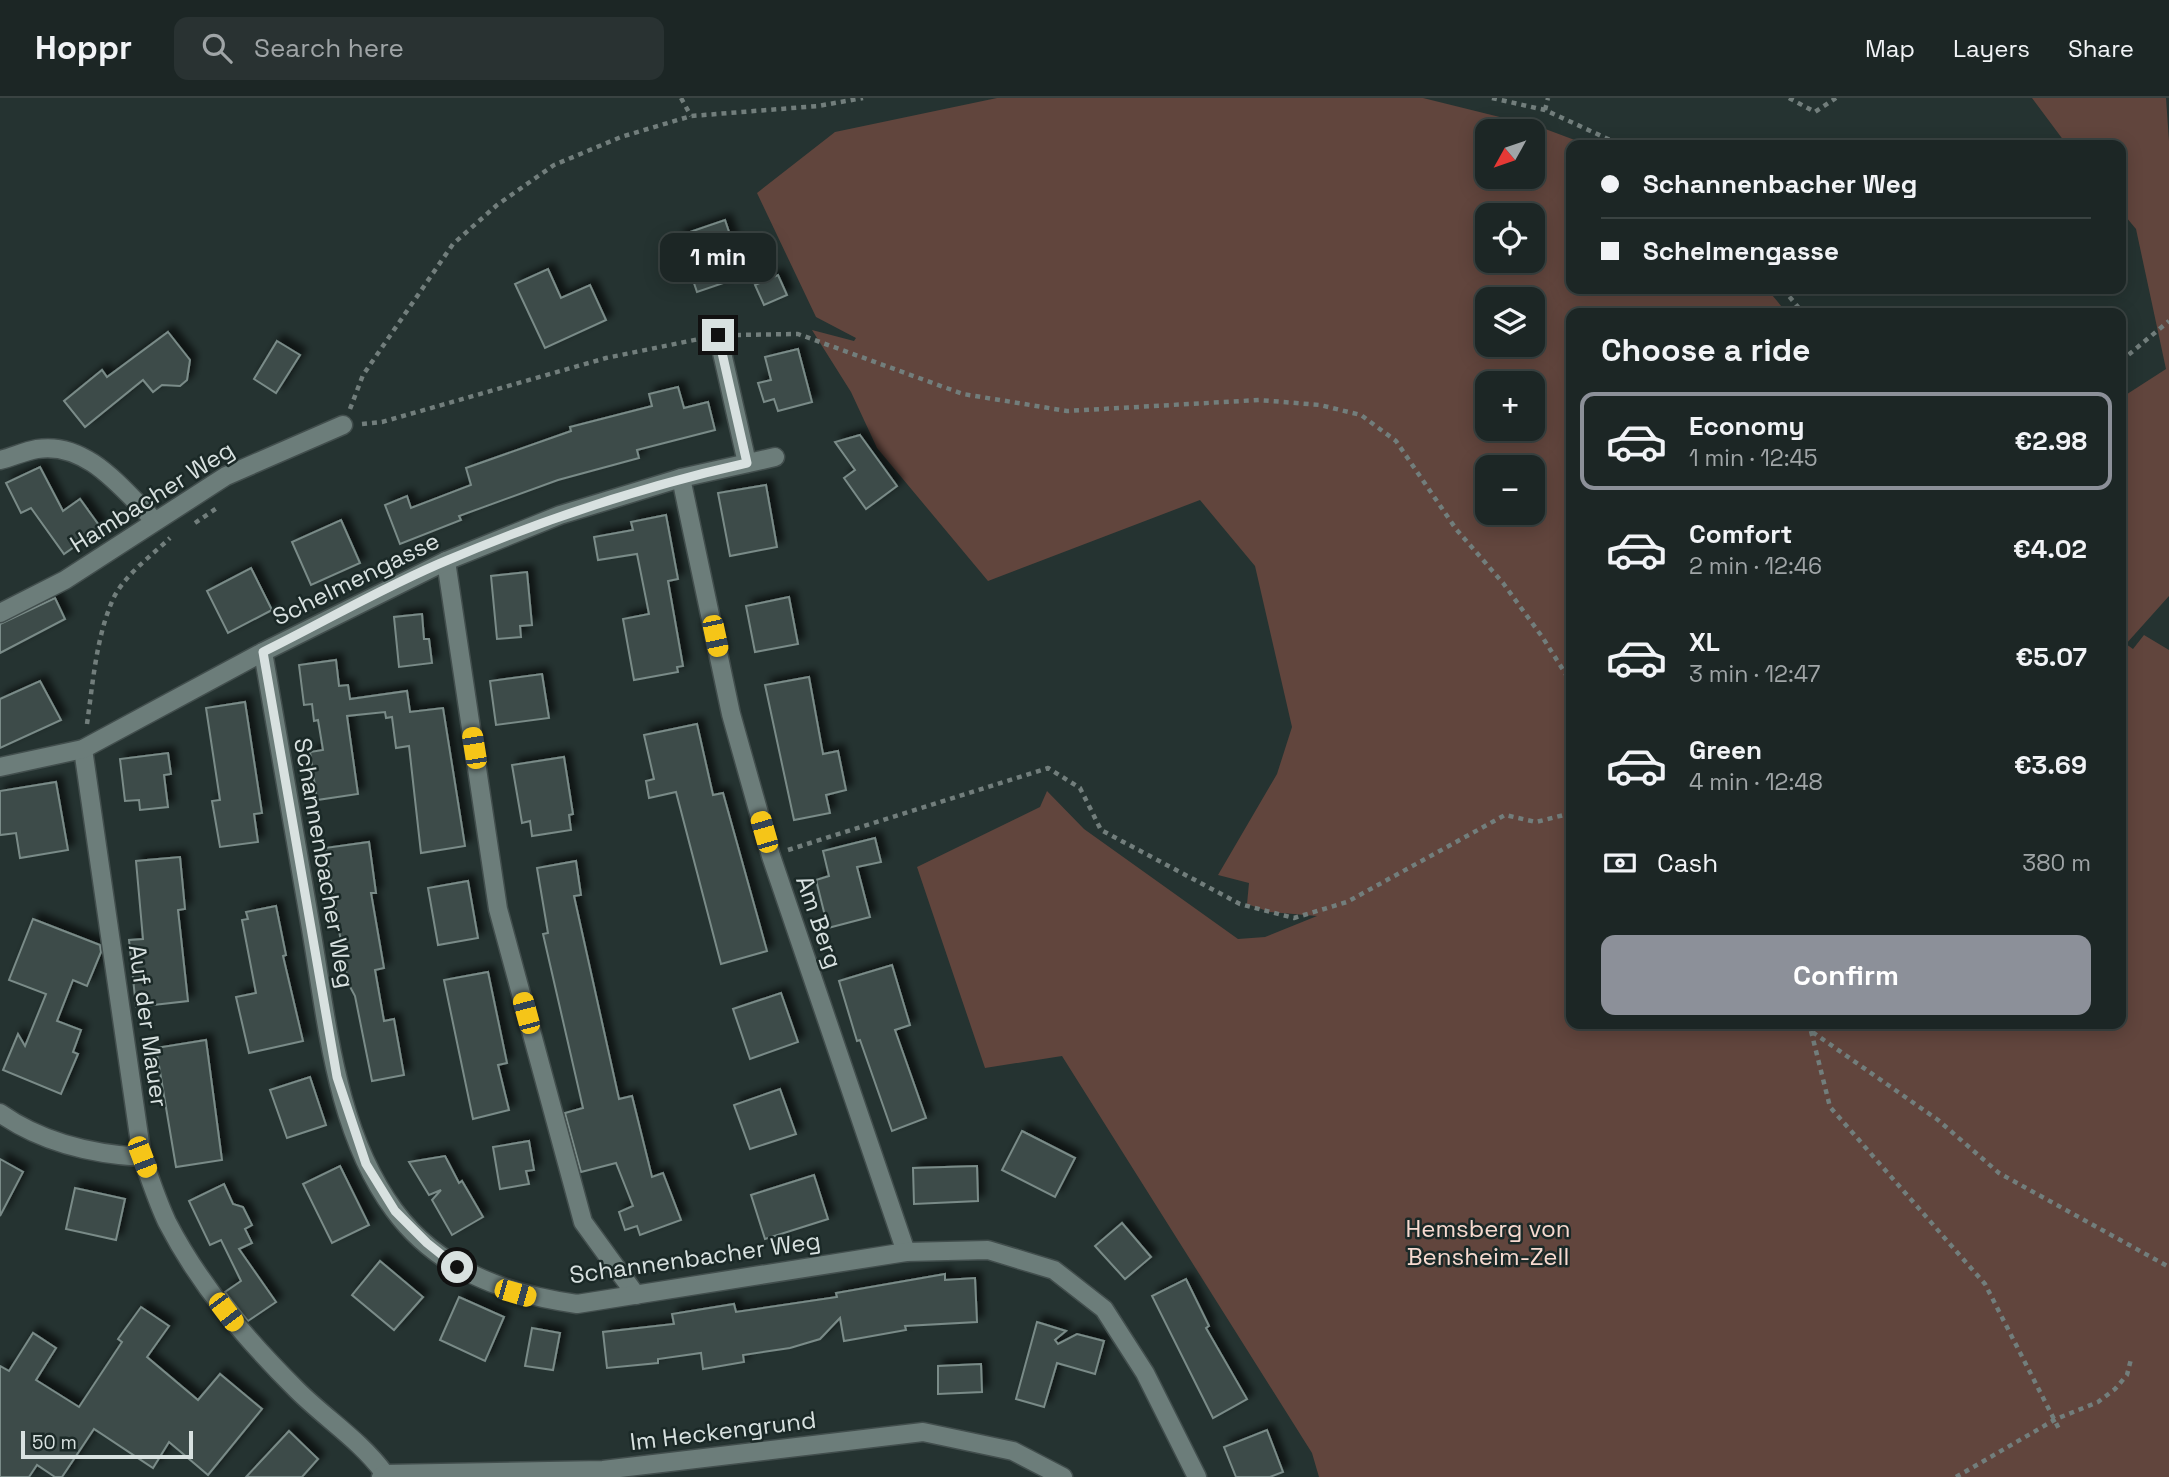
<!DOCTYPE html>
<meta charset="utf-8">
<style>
body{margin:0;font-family:"Space Grotesk",sans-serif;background:#293232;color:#f1f3f6;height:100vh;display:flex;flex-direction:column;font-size:26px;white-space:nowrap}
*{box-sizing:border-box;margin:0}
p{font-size:23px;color:#a0a5a7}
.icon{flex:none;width:38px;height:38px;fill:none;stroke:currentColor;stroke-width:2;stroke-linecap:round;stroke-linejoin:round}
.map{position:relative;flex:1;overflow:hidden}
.details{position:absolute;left:1566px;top:210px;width:560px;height:721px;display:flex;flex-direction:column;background:#1c2625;border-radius:14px;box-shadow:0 4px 18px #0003,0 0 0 2px #3a4342}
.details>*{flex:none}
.hud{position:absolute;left:1566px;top:42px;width:560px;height:154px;border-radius:14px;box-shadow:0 4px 18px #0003,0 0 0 2px #3a4342;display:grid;align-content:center;height:154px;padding:0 35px;background:#1c2625}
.needle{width:46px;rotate:230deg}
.buttons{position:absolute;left:1475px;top:21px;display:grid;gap:14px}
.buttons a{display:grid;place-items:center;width:70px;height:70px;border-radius:14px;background:#1c2625;box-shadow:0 4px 18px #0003,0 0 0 2px #3a4342;font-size:35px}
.scale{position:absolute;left:21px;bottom:18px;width:172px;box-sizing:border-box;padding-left:7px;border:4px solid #d8e1e0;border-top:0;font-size:19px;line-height:24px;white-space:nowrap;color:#d8e1e0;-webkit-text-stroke:5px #1b2927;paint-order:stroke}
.end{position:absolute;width:32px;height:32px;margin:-16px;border:9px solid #d8e1e0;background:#111;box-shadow:0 0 0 4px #111}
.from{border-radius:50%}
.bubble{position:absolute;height:49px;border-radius:14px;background:#1c2625;box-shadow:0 4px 18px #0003,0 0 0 2px #3a4342;font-size:23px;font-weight:700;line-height:49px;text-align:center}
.car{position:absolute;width:21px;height:42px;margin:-21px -10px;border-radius:9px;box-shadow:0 0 5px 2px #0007;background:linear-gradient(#f5c518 24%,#345 0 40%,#f5c518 0 76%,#345 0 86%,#f5c518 0)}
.hud b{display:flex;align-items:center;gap:24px;height:66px;font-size:26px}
.hud b+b{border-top:2px solid #3a4342}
.hud i{width:18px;height:18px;background:#f1f3f6}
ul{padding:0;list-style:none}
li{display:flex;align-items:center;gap:21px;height:98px;margin:0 14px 10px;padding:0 21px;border:4px solid transparent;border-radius:14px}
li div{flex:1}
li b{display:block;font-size:26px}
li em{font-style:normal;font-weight:700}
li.on{border-color:#8c9099}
li>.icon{width:63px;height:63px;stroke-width:1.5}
h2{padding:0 35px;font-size:32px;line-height:84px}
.pay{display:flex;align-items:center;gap:18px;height:77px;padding:0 35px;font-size:26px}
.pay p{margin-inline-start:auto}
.button{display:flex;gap:14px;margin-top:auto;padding:14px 35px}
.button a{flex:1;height:80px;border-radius:14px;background:#8c9099;color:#fff;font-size:28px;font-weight:700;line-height:80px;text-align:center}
header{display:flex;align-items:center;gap:42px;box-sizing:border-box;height:98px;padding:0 35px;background:#1c2625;border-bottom:2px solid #3a4342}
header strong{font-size:33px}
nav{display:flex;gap:38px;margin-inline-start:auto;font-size:24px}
.search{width:490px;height:63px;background:#293232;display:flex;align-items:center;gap:18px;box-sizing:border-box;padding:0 24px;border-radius:14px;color:#a0a5a7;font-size:26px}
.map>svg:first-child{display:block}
.green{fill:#61453d;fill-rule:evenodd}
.building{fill:#3d4c49;stroke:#7a8b88;stroke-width:2;filter:url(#shadow)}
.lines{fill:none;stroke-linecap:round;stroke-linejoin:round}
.minor-casing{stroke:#424e4d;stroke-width:21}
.path{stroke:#727e7c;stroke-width:4.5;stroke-dasharray:5 5;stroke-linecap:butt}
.minor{stroke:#6c7d7a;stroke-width:18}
.route{stroke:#d8e1e0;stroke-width:9}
.labels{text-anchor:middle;stroke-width:5;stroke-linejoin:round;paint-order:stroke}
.street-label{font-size:24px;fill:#d8e1e0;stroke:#1b2927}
.park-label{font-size:24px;fill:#f8dad0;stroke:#1b2927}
</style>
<header>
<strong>Hoppr</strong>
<div class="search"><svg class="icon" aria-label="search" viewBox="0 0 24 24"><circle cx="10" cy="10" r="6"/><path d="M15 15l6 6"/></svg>Search here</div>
<nav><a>Map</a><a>Layers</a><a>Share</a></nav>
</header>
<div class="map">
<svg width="2169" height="1379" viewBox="0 0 2169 1379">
<defs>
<filter id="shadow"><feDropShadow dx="6" dy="-6" stdDeviation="3.5" flood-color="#0009"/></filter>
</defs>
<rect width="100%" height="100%" fill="#253331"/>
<!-- green -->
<path class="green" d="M 997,0 L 1423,0 L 1540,29 L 1588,47 L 1572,47 L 1572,191 L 1767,191 L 1787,215 L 1572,215 L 1572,926 L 2121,926 L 2121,300 L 2166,271 L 2136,131 L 2121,113 L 2121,47 L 2067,47 L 2032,0 L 2166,0 L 2169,43 L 2169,498 L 2126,546 L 2133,551 L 2144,537 L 2169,552 L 2169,1379 L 1319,1379 L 1312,1355 L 1062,958 L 985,970 L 917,769 L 1040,709 L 1047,693 L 1084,731 L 1238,841 L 1265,839 L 1317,818 L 1270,814 L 1247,806 L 1249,785 L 1218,777 L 1277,676 L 1292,629 L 1255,468 L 1200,402 L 988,483 L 877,350 L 851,294 L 812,232 L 854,243 L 856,240 L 816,219 L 757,95 L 835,34 ZM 1488,33 L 1533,33 L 1533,79 L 1488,79 ZM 1488,117 L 1533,117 L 1533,163 L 1488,163 ZM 1488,201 L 1533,201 L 1533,247 L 1488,247 ZM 1488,285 L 1533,285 L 1533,331 L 1488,331 ZM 1488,369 L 1533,369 L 1533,415 L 1488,415 Z"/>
<!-- building -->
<g class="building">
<path d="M 725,122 L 744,178 L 697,194 L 678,138 Z"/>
<path d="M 548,171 L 561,200 L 590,187 L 606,222 L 545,250 L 515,186 Z"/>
<path d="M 778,177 L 787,197 L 764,207 L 755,187 Z"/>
<path d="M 168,234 L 190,262 L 187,282 L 180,288 L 162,287 L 153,294 L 143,282 L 85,329 L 64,303 L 102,272 L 107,279 Z"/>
<path d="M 277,243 L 300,257 L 276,295 L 254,281 Z"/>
<path d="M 798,251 L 812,304 L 778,313 L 774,301 L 764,304 L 758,285 L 771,282 L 765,259 Z"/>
<path d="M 678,289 L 684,310 L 708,304 L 715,332 L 637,352 L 639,360 L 558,382 L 459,418 L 461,422 L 400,446 L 385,407 L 407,398 L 411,410 L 471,387 L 466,370 L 571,333 L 570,329 L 652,308 L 649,296 Z"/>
<path d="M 860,337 L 897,388 L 866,411 L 844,380 L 855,372 L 835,344 Z"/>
<path d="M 40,369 L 63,413 L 80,401 L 101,430 L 64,456 L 31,410 L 21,415 L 6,385 Z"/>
<path d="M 766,387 L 777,449 L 730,458 L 718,395 Z"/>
<path d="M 666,417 L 678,481 L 668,483 L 683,568 L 677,569 L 678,574 L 634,582 L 623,521 L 649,516 L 637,456 L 598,462 L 594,439 L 633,432 L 631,424 Z"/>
<path d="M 341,422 L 360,465 L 311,487 L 292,444 Z"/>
<path d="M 251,470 L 272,512 L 228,535 L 207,493 Z"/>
<path d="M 527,474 L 532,527 L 520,528 L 521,539 L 497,541 L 491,478 Z"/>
<path d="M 789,499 L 798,546 L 755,554 L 746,508 Z"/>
<path d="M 55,500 L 65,521 L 0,555 L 0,526 Z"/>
<path d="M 422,516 L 424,541 L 429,541 L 432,565 L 399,569 L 394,519 Z"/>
<path d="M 336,562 L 339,588 L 348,587 L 350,601 L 407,593 L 410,614 L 443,610 L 465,748 L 421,755 L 409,648 L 396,650 L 392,619 L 386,620 L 385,614 L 347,618 L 358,696 L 317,702 L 310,654 L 323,652 L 318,622 L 314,623 L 312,606 L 304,607 L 299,567 Z"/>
<path d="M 542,576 L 549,620 L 496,627 L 490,583 Z"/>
<path d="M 809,579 L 823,656 L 838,653 L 846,692 L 826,697 L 830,715 L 794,722 L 765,587 Z"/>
<path d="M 40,583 L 61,622 L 0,650 L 0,601 Z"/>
<path d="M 245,604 L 262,715 L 254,716 L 258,744 L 220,749 L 212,703 L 220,702 L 206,610 Z"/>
<path d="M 697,626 L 713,697 L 723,695 L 767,853 L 721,866 L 676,694 L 649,700 L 646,683 L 654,681 L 644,637 Z"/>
<path d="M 168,655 L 171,676 L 164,677 L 168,709 L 140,712 L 139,702 L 125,703 L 120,661 Z"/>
<path d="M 564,659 L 573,716 L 569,717 L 571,732 L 532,738 L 530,723 L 522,725 L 512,667 Z"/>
<path d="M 56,684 L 68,752 L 20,760 L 16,735 L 0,737 L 0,693 Z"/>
<path d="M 875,740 L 881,764 L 857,769 L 870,819 L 828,830 L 816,782 L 829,778 L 823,753 Z"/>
<path d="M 369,744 L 376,795 L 371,795 L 384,870 L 375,872 L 384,923 L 394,921 L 404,977 L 372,983 L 355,898 L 348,885 L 325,750 Z"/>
<path d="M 180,759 L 185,811 L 178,812 L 188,903 L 136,909 L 129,842 L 143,841 L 136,763 Z"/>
<path d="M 576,763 L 581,797 L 574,798 L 619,1001 L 632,998 L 652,1079 L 663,1075 L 681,1122 L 640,1137 L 637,1128 L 625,1132 L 619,1114 L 633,1108 L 616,1065 L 581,1074 L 565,1015 L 583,1010 L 543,836 L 548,835 L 537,770 Z"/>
<path d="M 468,783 L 478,840 L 438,847 L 428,790 Z"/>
<path d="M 276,808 L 286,857 L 283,858 L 303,943 L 249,955 L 236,899 L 256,895 L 242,822 L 248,821 L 246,814 Z"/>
<path d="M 33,821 L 100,847 L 101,854 L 87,888 L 73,882 L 57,923 L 81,932 L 73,954 L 78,956 L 61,996 L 3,972 L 18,936 L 25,948 L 46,896 L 9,882 Z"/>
<path d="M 892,867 L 910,927 L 895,932 L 926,1020 L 892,1033 L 860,942 L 857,943 L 839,883 Z"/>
<path d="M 488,874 L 507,965 L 498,967 L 509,1012 L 473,1021 L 444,882 Z"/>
<path d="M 781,895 L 798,944 L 750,961 L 733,911 Z"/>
<path d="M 206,942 L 222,1062 L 176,1069 L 156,950 Z"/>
<path d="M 310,979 L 326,1027 L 287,1040 L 270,992 Z"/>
<path d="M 780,991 L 796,1036 L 750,1051 L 734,1007 Z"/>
<path d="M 1022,1033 L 1075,1060 L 1055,1099 L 1002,1072 Z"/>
<path d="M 529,1043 L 534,1072 L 526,1073 L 529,1086 L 500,1091 L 493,1049 Z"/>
<path d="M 445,1058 L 459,1085 L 462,1083 L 483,1119 L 452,1137 L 432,1102 L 441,1092 L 429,1097 L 409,1064 Z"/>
<path d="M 0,1061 L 23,1074 L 0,1118 Z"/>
<path d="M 340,1068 L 369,1127 L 332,1145 L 303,1086 Z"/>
<path d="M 977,1068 L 978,1103 L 914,1106 L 913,1070 Z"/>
<path d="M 814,1077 L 828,1121 L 765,1141 L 751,1097 Z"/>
<path d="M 224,1086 L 233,1106 L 243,1109 L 252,1127 L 245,1131 L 252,1145 L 239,1151 L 276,1204 L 248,1223 L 225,1194 L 241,1183 L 221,1142 L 210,1147 L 189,1103 Z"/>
<path d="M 75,1090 L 125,1101 L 116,1142 L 66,1131 Z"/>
<path d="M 1122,1125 L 1151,1159 L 1125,1181 L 1095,1148 Z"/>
<path d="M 380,1163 L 423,1199 L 394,1232 L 352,1197 Z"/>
<path d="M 945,1176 L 945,1182 L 975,1180 L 977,1224 L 905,1228 L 906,1232 L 844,1243 L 840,1220 L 820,1241 L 790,1250 L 743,1257 L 744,1264 L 703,1271 L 701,1255 L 658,1261 L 658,1265 L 607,1270 L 603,1234 L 674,1226 L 672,1216 L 734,1206 L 736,1214 L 837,1199 L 836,1195 Z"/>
<path d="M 1186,1181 L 1209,1228 L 1206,1230 L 1247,1301 L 1213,1320 L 1152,1198 Z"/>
<path d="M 459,1199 L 504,1219 L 485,1263 L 440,1242 Z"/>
<path d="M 141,1209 L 169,1228 L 147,1259 L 198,1302 L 220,1276 L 262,1311 L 208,1377 L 169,1344 L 153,1370 L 94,1331 L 62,1379 L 55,1379 L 37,1367 L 29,1379 L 0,1379 L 0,1268 L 9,1273 L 33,1235 L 56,1250 L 36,1282 L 79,1309 L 122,1244 L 118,1241 Z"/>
<path d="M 1037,1224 L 1066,1233 L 1055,1242 L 1058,1246 L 1077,1236 L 1104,1243 L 1095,1276 L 1057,1265 L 1044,1309 L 1016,1301 Z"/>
<path d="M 532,1230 L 560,1235 L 553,1272 L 525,1268 Z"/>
<path d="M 981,1266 L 982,1294 L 938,1296 L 938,1268 Z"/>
<path d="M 1267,1332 L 1283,1374 L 1270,1379 L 1236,1379 L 1224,1349 Z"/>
<path d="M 289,1333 L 318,1361 L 302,1379 L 246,1379 Z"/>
</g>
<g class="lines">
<!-- minor casing -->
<g class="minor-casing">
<g id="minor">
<path d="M 718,237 L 747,365"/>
<path d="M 0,362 C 12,359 25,353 37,351 C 87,343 122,391 154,422"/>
<path d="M 681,380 L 731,616 L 771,758 L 906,1154"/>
<path d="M 446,463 L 498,811 L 583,1124 L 636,1197"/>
<path d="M 0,515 L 65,482 L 226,378 L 343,327"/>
<path d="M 263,554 C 278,645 294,735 310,825 C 327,921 335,1032 394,1112 C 438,1172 506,1196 577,1206 L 906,1154 L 988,1152 L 1054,1172 L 1104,1211 L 1145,1275 L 1197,1379"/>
<path d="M 83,651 L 142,1059 C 150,1080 157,1103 167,1124 C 200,1188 246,1241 297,1292 C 326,1321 360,1342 385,1376"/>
<path d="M 0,669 L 83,651 L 263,554 L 446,463 L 560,417 L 681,380 L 775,359"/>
<path d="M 0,1015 C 41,1044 92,1056 142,1059"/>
<path d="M 381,1379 L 385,1376 L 603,1372 L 923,1334 L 1013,1353 L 1063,1379"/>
</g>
</g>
<!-- path -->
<g class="path">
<path d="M 681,0 L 691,18"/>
<path d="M 1492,0 L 1545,12 L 1621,47"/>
<path d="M 1789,0 L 1815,14 L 1836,0"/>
<path d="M 1545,12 L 1548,0"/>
<path d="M 1783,191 L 1803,215"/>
<path d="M 736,237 L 798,236 L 963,296 L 1067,313 L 1259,302 L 1320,307 L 1361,317 L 1396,343 L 1456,431 L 1503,485 L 1543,540 L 1572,586"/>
<path d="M 2121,263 L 2169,223"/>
<path d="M 350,311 L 363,277 L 453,146 L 497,107 L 554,67 L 621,39 L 691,18 L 818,8 L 863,0"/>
<path d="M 362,326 L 382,324 L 606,260 L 699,241"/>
<path d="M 195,425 L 217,410"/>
<path d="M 87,626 C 93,585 96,538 114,499 C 126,476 151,458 170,440"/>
<path d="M 788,752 L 1048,670 L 1080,690 L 1101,732 L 1240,806 L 1294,820 L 1347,804 L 1505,717 L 1536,724 L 1572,715"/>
<path d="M 1807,926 L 1811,933 L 1938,1022 L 1999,1075 L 2169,1169"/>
<path d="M 1811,933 L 1830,1009 L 1985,1186 L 2059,1331"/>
<path d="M 1956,1379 L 2056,1321 L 2098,1304 L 2115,1291 L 2127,1277 L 2131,1261"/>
</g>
<!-- minor -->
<use href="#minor" class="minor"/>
</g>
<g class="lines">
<!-- route -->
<path class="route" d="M 457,1169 L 427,1145 L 395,1113 L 366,1066 L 337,979 L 263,554 C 324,524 385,488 448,462 C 545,421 644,388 747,365 L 718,237"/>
</g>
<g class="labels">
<!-- street labels -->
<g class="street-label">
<text transform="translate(152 399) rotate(-32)" y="8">Hambacher Weg</text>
<text transform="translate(356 481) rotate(-26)" y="8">Schelmengasse</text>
<text transform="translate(324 765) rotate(80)" y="8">Schannenbacher Weg</text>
<text transform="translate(819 824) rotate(71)" y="8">Am Berg</text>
<text transform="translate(148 928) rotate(82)" y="8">Auf der Mauer</text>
<text transform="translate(695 1160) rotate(-8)" y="8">Schannenbacher Weg</text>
<text transform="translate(723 1333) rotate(-7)" y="8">Im Heckengrund</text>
</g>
<!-- park labels -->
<g class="park-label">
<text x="1488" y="1139">Hemsberg von<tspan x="1488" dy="28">Bensheim-Zell</tspan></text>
</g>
</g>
</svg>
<div class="buttons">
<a><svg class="needle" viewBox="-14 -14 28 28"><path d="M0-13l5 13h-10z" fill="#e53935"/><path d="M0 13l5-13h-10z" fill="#a0a5a7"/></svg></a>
<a><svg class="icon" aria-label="locate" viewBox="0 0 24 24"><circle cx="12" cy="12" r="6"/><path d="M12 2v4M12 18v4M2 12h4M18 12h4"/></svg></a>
<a><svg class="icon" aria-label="layers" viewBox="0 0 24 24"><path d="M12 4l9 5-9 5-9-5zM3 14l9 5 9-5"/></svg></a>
<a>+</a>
<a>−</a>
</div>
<div class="scale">50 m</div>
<i class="end from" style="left:457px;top:1169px"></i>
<i class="end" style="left:718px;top:237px"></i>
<div class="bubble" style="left:660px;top:135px;width:116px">1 min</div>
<i class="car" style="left:715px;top:538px;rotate:168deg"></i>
<i class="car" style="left:474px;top:650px;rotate:351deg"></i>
<i class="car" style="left:764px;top:734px;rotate:344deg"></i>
<i class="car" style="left:526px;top:915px;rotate:345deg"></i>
<i class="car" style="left:142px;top:1059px;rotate:159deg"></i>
<i class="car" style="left:515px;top:1195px;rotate:106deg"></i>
<i class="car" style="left:226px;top:1214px;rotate:143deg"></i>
<div class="hud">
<b><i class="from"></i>Schannenbacher Weg</b>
<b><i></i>Schelmengasse</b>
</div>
<section class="details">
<h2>Choose a ride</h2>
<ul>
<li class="on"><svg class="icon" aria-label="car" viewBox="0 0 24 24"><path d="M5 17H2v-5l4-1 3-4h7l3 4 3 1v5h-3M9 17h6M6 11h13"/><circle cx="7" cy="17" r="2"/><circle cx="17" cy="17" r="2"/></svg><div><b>Economy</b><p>1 min · 12:45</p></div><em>€2.98</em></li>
<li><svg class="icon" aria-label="car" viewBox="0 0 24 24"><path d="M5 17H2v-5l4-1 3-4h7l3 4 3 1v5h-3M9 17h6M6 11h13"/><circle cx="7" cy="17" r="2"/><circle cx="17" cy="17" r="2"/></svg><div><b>Comfort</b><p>2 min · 12:46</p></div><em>€4.02</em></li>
<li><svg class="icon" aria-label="car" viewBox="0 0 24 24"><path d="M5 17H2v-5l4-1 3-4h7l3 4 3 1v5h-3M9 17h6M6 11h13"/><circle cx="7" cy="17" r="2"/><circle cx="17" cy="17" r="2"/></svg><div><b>XL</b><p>3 min · 12:47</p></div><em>€5.07</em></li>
<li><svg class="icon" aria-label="car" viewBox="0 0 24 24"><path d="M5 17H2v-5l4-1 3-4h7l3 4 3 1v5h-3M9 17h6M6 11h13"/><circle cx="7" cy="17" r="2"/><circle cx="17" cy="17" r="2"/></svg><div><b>Green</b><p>4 min · 12:48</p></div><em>€3.69</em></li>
</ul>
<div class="pay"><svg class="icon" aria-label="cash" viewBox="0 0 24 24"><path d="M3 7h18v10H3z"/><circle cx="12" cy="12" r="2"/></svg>Cash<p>380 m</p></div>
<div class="button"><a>Confirm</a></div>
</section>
</div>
